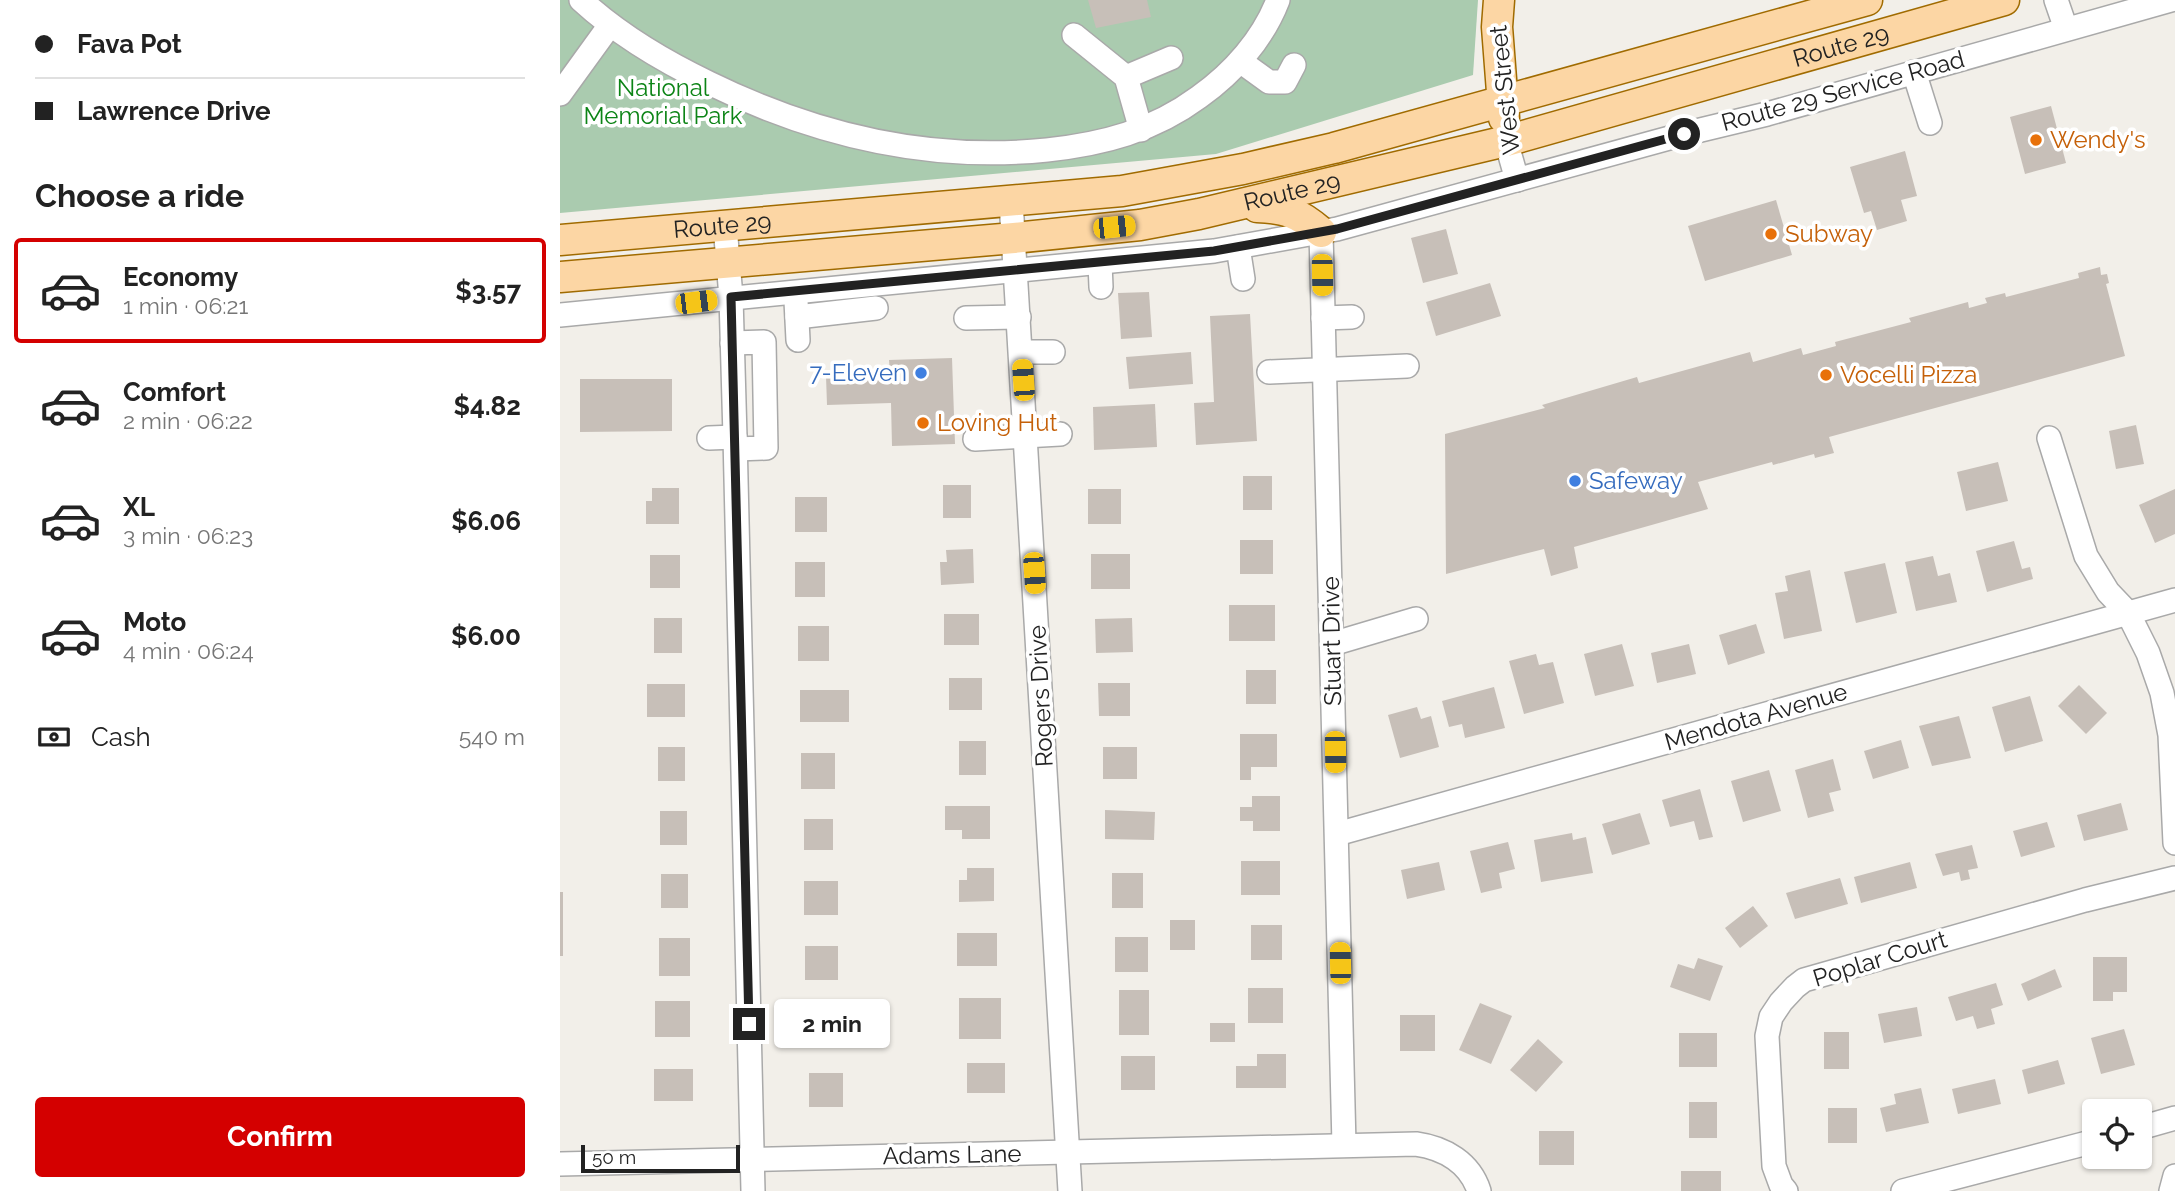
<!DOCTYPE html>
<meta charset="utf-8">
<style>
body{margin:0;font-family:Raleway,sans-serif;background:#f6f6f6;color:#222;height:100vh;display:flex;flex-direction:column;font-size:26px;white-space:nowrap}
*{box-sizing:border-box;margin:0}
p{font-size:23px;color:#767676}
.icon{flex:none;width:38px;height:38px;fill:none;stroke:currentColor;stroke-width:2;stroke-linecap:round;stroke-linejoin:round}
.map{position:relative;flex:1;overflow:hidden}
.panel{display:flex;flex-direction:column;background:#fff;width:560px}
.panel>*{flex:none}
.banner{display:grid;align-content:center;height:154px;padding:0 35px;background:#fff}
.controls{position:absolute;left:1522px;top:1099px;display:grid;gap:14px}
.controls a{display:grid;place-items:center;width:70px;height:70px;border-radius:7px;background:#fff;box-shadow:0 2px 5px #0004;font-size:35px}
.scale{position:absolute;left:21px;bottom:18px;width:159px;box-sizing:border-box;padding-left:7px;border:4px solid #222;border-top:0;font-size:19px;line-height:24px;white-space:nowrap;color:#222;-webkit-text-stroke:5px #fff;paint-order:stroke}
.end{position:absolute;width:32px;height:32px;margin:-16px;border:9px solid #222;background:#fff;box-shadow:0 0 0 4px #fff}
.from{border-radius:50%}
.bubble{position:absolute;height:49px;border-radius:7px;background:#fff;box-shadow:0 2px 5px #0004;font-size:23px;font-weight:700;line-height:49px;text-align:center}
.car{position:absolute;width:21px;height:42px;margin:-21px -10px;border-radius:9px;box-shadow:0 0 5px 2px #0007;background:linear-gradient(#f5c518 24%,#345 0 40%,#f5c518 0 76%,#345 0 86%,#f5c518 0)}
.banner b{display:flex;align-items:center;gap:24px;height:66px;font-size:26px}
.banner b+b{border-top:2px solid #e0e0e0}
.banner i{width:18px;height:18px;background:#222}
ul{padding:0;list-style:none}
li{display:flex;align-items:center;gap:21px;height:105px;margin:0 14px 10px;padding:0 21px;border:4px solid transparent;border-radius:7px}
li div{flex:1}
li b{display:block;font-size:26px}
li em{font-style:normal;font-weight:700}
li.on{border-color:#d40000}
li>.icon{width:63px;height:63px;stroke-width:1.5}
h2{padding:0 35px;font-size:32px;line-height:84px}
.pay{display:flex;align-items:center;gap:18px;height:77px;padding:0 35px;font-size:26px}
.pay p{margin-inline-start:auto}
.button{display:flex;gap:14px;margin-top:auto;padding:14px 35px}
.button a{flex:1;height:80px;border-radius:7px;background:#d40000;color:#fff;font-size:28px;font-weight:700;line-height:80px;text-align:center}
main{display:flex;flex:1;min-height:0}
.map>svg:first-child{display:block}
.cemetery{fill:#aacbaf}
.building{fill:#c7bfb8}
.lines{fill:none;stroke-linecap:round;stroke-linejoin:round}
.minor-casing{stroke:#a9a9a9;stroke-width:26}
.major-casing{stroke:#a06b00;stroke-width:33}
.minor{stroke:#fff;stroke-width:23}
.major{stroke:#fcd6a4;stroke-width:30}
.route{stroke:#222;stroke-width:9}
.food-dot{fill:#e8710a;stroke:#fff;stroke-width:2.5}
.shop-dot{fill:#3f7fe0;stroke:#fff;stroke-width:2.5}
.labels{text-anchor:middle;stroke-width:7;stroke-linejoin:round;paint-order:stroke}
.street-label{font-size:24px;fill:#222;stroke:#fff}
.park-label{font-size:24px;fill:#0c8416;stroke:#fff}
.food-label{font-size:24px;fill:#c56008;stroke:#fff;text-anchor:start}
.shop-label{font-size:24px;fill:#366cbe;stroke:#fff;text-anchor:end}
</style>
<main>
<section class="panel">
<div class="banner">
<b><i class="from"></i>Fava Pot</b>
<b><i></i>Lawrence Drive</b>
</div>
<h2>Choose a ride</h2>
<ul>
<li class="on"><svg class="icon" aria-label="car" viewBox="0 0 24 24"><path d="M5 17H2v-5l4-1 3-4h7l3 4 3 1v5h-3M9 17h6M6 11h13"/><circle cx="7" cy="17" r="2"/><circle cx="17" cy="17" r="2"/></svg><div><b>Economy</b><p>1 min · 06:21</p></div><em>$3.57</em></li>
<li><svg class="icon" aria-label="car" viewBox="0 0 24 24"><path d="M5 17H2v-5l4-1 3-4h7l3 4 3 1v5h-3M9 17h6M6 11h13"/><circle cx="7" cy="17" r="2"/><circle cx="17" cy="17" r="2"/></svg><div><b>Comfort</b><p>2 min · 06:22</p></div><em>$4.82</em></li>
<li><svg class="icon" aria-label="car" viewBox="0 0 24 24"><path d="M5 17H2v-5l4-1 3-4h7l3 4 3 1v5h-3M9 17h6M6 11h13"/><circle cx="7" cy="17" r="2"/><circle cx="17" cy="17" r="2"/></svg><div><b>XL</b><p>3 min · 06:23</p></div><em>$6.06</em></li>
<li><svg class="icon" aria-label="car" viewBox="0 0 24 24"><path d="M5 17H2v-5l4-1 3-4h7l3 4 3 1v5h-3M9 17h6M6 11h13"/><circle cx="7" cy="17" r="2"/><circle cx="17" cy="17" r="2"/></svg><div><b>Moto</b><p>4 min · 06:24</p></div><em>$6.00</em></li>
</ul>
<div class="pay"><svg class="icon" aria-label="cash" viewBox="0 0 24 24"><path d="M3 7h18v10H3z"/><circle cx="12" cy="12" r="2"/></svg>Cash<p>540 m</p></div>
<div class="button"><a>Confirm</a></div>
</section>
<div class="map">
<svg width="1615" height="1191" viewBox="0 0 1615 1191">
<rect width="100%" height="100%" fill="#f2efe9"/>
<!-- cemetery -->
<path class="cemetery" d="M 0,0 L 918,0 L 913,75 L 656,154 L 0,213 Z"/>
<!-- building -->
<g class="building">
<path d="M 528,0 L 587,0 L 591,17 L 536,28 Z"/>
<path d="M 1491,106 L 1506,163 L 1465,174 L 1450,117 Z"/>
<path d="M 1345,151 L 1357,196 L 1341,200 L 1347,221 L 1317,230 L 1311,211 L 1304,213 L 1290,167 Z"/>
<path d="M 1216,200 L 1232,255 L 1145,281 L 1128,226 Z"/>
<path d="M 886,229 L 898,274 L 863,283 L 851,238 Z"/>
<path d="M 1540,267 L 1541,275 L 1547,274 L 1549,283 L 1546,284 L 1565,356 L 1269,437 L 1274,453 L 1255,458 L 1254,454 L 1213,465 L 1212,462 L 1138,482 L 1148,509 L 1014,547 L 1018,568 L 991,576 L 984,549 L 886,574 L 885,434 L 985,408 L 982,405 L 1077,377 L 1079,383 L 1190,352 L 1193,362 L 1241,348 L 1243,355 L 1276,346 L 1275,342 L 1351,322 L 1349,318 L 1408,302 L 1409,308 L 1427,303 L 1425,298 L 1445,293 L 1446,297 L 1519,278 L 1518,273 Z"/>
<path d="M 930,283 L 941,316 L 876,336 L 866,302 Z"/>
<path d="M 589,292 L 592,337 L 561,339 L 558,293 Z"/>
<path d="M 690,314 L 697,441 L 636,445 L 634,403 L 654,402 L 650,316 Z"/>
<path d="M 631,352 L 633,384 L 569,389 L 566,357 Z"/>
<path d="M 392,358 L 395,444 L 332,446 L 331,403 L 267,405 L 266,376 L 330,373 L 329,360 Z"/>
<path d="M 20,379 L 112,379 L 112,431 L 20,432 Z"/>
<path d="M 595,404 L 597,447 L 534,450 L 533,407 Z"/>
<path d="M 1576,425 L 1584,464 L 1556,469 L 1549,431 Z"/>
<path d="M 1438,462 L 1448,501 L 1406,511 L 1397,472 Z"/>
<rect x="683" y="476" width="29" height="34"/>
<rect x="383" y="485" width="28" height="33"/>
<path d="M 92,488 L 119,488 L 119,524 L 86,524 L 86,501 L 92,501 Z"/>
<rect x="528" y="489" width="33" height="35"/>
<path d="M 1615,489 L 1615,534 L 1595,543 L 1579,505 Z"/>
<rect x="235" y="497" width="32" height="35"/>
<rect x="680" y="540" width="33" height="34"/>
<path d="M 1454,541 L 1462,569 L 1470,567 L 1473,579 L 1427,592 L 1416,551 Z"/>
<path d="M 413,549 L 414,583 L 381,585 L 380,562 L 387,562 L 386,550 Z"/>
<rect x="531" y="554" width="39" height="35"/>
<rect x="90" y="555" width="30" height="33"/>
<path d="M 1373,556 L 1378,576 L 1390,573 L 1397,602 L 1356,611 L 1345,562 Z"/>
<rect x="235" y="562" width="30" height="35"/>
<path d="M 1325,563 L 1337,613 L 1296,623 L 1284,572 Z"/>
<path d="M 1250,570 L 1262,631 L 1224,639 L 1215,593 L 1228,591 L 1225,576 Z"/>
<rect x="669" y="605" width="46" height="36"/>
<rect x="384" y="614" width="35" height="31"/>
<rect x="94" y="618" width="28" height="35"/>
<path d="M 572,618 L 573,652 L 536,653 L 535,619 Z"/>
<path d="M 1196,624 L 1205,653 L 1168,665 L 1159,635 Z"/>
<rect x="238" y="626" width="31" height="35"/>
<path d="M 1062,644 L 1074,686 L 1035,696 L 1024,654 Z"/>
<path d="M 1129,644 L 1136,674 L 1097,683 L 1091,653 Z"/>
<path d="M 976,654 L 979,665 L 993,662 L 1004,703 L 964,714 L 949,661 Z"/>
<rect x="686" y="670" width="30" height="34"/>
<rect x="389" y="678" width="33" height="32"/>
<path d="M 538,683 L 570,683 L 570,716 L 539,716 Z"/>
<rect x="87" y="684" width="38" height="33"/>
<path d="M 1519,685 L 1547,713 L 1526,734 L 1498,706 Z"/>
<path d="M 934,687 L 945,728 L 905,738 L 902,724 L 889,727 L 882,701 Z"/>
<rect x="240" y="690" width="49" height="32"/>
<path d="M 1470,696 L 1483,741 L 1445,752 L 1432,707 Z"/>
<path d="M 857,707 L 861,719 L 871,716 L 879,747 L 840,758 L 828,715 Z"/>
<path d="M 1399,716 L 1411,758 L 1372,766 L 1359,726 Z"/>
<path d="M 680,734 L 717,734 L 717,767 L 691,767 L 691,780 L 680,780 Z"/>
<path d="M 1341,740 L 1349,768 L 1313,779 L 1304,751 Z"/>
<rect x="399" y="741" width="27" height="34"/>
<rect x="98" y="747" width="27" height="34"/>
<rect x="543" y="747" width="34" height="32"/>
<rect x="241" y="753" width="34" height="36"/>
<path d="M 1273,759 L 1281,790 L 1269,793 L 1274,811 L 1248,818 L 1235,770 Z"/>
<path d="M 1209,770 L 1221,811 L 1183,822 L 1171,781 Z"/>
<path d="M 1140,789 L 1153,837 L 1139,840 L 1134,821 L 1110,827 L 1102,800 Z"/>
<path d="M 692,796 L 720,796 L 720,831 L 693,831 L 693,821 L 680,821 L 680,807 L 692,807 Z"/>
<path d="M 1561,803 L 1568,830 L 1524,841 L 1517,815 Z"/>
<path d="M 385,806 L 430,806 L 430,839 L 402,839 L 402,830 L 385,830 Z"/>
<path d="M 545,810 L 595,812 L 594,840 L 545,839 Z"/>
<rect x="100" y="811" width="27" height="34"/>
<path d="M 1080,813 L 1090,844 L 1052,855 L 1042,824 Z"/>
<rect x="244" y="819" width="29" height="31"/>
<path d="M 1487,822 L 1495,847 L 1461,857 L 1453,831 Z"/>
<path d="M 1012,833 L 1013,840 L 1026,837 L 1033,873 L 981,882 L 974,840 Z"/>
<path d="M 948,842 L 955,869 L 939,873 L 942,888 L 921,893 L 910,851 Z"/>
<path d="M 1412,845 L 1418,868 L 1408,870 L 1410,879 L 1401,881 L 1399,872 L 1383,876 L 1375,854 Z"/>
<rect x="681" y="861" width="39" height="34"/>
<path d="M 879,862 L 885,890 L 847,899 L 841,870 Z"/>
<path d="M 1350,862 L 1357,888 L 1301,903 L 1294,877 Z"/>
<path d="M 407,868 L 434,868 L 434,901 L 399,902 L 399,880 L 407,880 Z"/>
<rect x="552" y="873" width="31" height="35"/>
<rect x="101" y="874" width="27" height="34"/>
<path d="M 1280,878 L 1288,904 L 1235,919 L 1226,893 Z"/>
<rect x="244" y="881" width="34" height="34"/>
<rect x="0" y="892" width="3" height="64"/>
<path d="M 1193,906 L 1208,926 L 1180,948 L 1165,928 Z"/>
<rect x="610" y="920" width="25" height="30"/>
<rect x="691" y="925" width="31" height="35"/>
<rect x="397" y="933" width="40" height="33"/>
<rect x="555" y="937" width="33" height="35"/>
<rect x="99" y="938" width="31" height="38"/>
<rect x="245" y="946" width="33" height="34"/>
<path d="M 1533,957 L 1567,957 L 1567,992 L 1553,992 L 1553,1001 L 1533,1001 Z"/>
<path d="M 1138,958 L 1163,966 L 1150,1001 L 1110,987 L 1118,964 L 1134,969 Z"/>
<path d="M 1495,969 L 1502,987 L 1468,1001 L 1461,984 Z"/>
<path d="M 1436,983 L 1443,1005 L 1431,1009 L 1435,1024 L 1417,1029 L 1413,1016 L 1396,1021 L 1388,997 Z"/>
<rect x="688" y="988" width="35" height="35"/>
<rect x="559" y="990" width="30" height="45"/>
<rect x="399" y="998" width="42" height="41"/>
<rect x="95" y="1001" width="35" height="36"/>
<path d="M 920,1003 L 952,1016 L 931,1064 L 899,1050 Z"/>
<path d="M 1357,1007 L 1362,1036 L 1324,1043 L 1318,1014 Z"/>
<rect x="247" y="1009" width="34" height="34"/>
<rect x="840" y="1015" width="35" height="36"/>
<rect x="650" y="1023" width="25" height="19"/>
<path d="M 1564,1029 L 1575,1065 L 1541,1074 L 1531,1038 Z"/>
<rect x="1264" y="1032" width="25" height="37"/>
<rect x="1119" y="1033" width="38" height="34"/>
<path d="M 978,1039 L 1003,1062 L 976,1092 L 950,1070 Z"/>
<path d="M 697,1054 L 726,1054 L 726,1088 L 676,1088 L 676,1066 L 697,1066 Z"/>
<rect x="561" y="1056" width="34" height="34"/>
<path d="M 1498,1060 L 1505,1084 L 1468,1094 L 1462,1070 Z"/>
<rect x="407" y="1063" width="38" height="30"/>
<rect x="94" y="1069" width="39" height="32"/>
<rect x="249" y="1073" width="34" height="34"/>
<path d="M 1435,1079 L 1441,1104 L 1398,1114 L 1392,1089 Z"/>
<path d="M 1361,1088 L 1369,1123 L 1326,1132 L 1320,1108 L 1336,1104 L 1334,1094 Z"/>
<rect x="1129" y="1102" width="28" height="36"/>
<rect x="1268" y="1108" width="29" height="35"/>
<rect x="979" y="1131" width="35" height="34"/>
<rect x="1121" y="1171" width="40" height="20"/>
</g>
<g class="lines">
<!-- minor casing -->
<g class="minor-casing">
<g id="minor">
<path d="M 21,0 C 59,35 103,61 149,83 C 255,135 369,162 487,150 C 543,144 593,131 639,97 C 673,73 703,39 718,0"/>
<path d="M 1496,0 L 1506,29"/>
<path d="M 514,35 L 566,77 L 581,130"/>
<path d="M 680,61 L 709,82 L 725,82 L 734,65"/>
<path d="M 1354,72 L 1370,123"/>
<path d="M 566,77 L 611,58"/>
<path d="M 0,94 L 50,25"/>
<path d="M 946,141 L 957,180"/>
<path d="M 451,201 L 510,1191"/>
<path d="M 165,226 L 171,297 L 175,437 L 193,1191"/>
<path d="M 761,232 L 784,1145"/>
<path d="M 678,247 L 683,279"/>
<path d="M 540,263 L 541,287"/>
<path d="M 236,301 L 238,340"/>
<path d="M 0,315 L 654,251 L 777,229 L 1124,134 L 1207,114 L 1611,0"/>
<path d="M 237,317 L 316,308"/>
<path d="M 406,318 L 459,317"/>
<path d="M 763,318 L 792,317"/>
<path d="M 172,343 L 204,342 L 206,448 L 176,449"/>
<path d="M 461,352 L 493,352"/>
<path d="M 709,372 L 847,366"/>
<path d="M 149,438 L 175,437"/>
<path d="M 1489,438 L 1526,556 L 1548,592 L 1568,613 L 1588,653 L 1602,693 L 1610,735 L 1615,843"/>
<path d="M 415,439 L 500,434"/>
<path d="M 772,644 L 856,619"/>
<path d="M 777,834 L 1615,600"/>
<path d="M 1580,1128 L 1615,1118"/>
<path d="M 0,1164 L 856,1144 C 885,1148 910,1163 919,1191"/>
<path d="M 1226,1191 L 1221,1185 L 1214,1166 L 1207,1036 L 1211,1017 L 1221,1002 L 1235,987 L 1244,980 L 1525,900 L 1615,878"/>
<path d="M 1343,1191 L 1535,1141"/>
<path d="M 1611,1191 L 1615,1176"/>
</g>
</g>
<!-- major casing -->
<g class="major-casing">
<g id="major">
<path d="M 939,0 L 937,27 L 944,118"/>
<path d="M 697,207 C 726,208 739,213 761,232"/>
<path id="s1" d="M 0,240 L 562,191 L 683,169 L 774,148 L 1307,0"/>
<path id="s2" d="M 0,277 L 454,238 L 580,225 L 639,214 L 946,141 L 1444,0"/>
</g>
</g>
<!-- minor -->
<use href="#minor" class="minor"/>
<!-- major -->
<use href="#major" class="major"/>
</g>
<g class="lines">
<!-- route -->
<path class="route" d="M 189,1024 L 171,297 L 654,251 L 777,229 L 1124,134"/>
</g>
<!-- markers -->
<g class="food-dot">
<circle cx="1476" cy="140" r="7"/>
<circle cx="1211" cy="234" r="7"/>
<circle cx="1266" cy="375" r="7"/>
<circle cx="363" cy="423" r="7"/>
</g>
<g class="shop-dot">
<circle cx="361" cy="373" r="7"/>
<circle cx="1015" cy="481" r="7"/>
</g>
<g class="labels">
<!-- street labels -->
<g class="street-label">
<text dy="8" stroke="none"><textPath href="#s2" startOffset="1306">Route 29</textPath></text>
<text transform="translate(945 90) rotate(-96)" y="8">West Street</text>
<text transform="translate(1283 91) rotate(-15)" y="8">Route 29 Service Road</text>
<text dy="8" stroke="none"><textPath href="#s2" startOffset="738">Route 29</textPath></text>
<text dy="8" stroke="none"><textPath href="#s1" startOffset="163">Route 29</textPath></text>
<text transform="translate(772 641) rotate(-91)" y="8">Stuart Drive</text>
<text transform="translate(481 696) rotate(-93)" y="8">Rogers Drive</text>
<text transform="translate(1196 717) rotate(-16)" y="8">Mendota Avenue</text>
<text transform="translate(1320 959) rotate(-17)" y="8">Poplar Court</text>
<text transform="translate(392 1155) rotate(-1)" y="8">Adams Lane</text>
</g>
<!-- park labels -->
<g class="park-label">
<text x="103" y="96">National<tspan x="103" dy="28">Memorial Park</tspan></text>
</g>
<!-- food labels -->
<g class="food-label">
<text x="1490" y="148">Wendy's</text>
<text x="1225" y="242">Subway</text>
<text x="1280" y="383">Vocelli Pizza</text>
<text x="377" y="431">Loving Hut</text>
</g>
<!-- shop labels -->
<g class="shop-label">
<text x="347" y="381">7-Eleven</text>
<text x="1029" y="489" text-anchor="start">Safeway</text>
</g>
</g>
</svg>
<div class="controls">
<a><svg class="icon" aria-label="locate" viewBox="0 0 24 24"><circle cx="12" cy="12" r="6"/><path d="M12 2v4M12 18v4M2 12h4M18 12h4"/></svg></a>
</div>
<div class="scale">50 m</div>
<i class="end from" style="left:1124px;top:134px"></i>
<i class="end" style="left:189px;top:1024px"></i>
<div class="bubble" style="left:214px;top:999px;width:116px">2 min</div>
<i class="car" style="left:554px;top:227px;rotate:84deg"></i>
<i class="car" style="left:762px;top:275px;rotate:179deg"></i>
<i class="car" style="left:136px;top:302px;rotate:83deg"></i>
<i class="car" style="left:463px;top:380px;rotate:356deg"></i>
<i class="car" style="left:474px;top:573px;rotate:176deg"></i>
<i class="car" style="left:775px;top:752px;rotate:179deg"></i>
<i class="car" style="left:780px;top:963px;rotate:359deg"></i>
</div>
</main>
